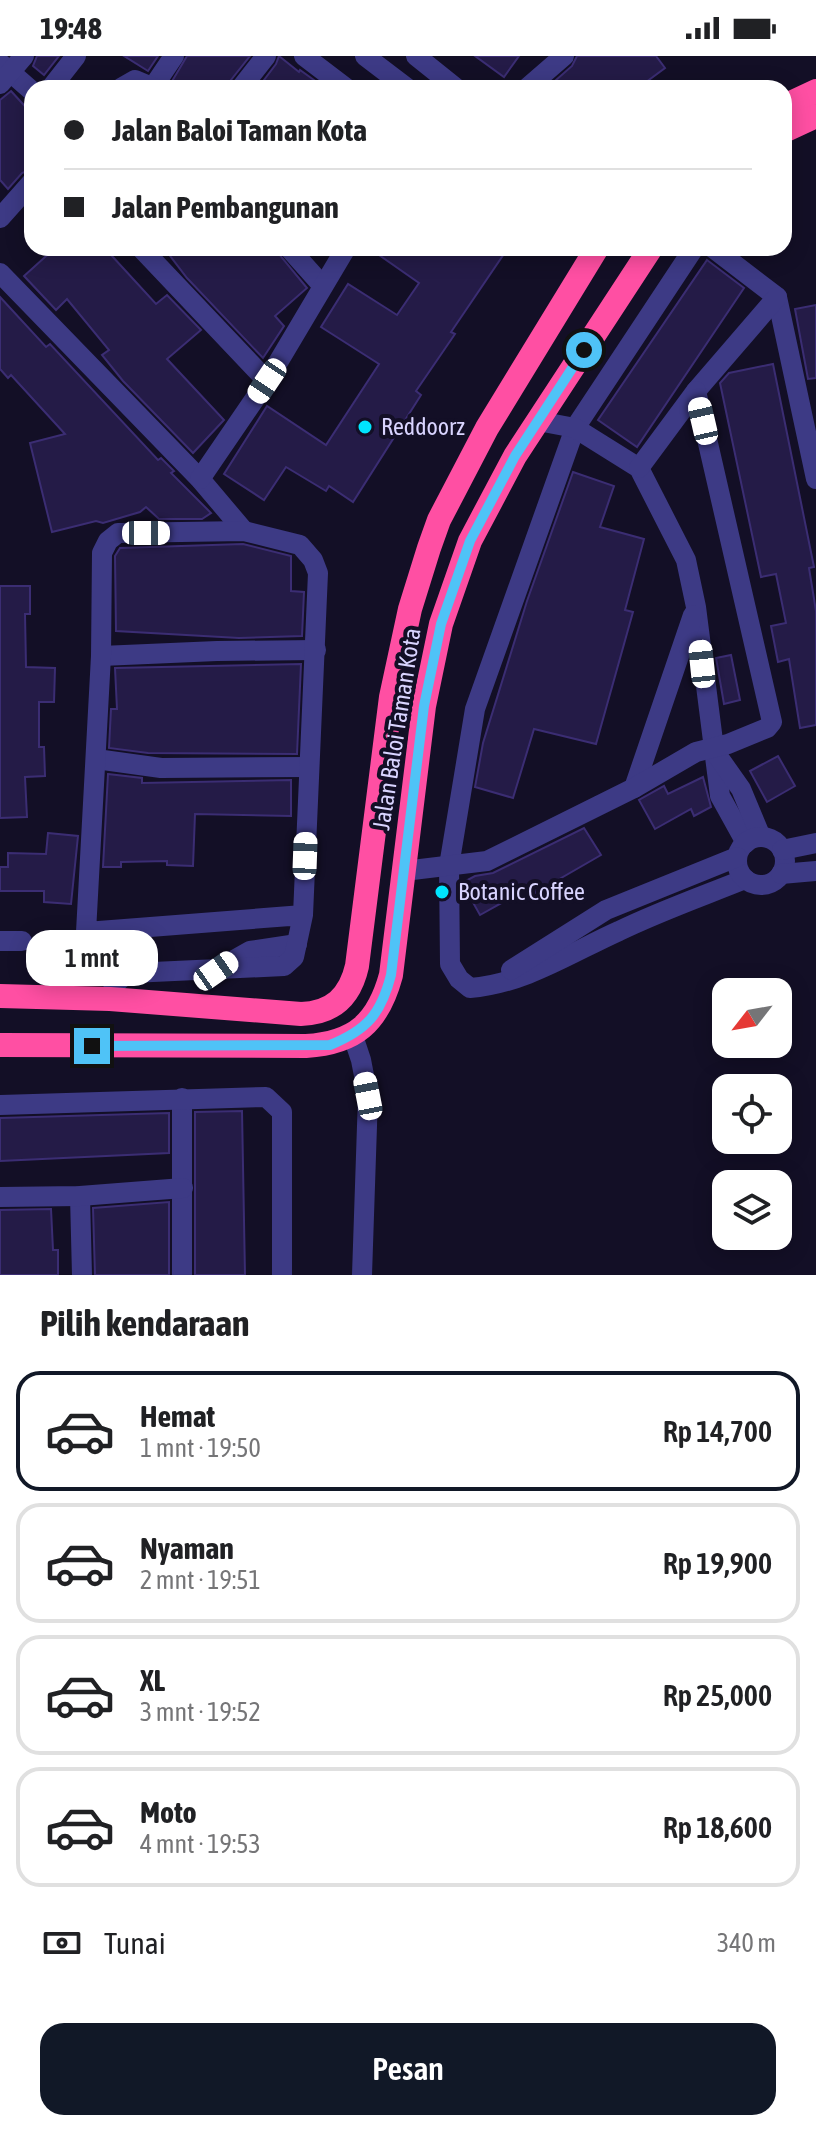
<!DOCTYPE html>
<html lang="id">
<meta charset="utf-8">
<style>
body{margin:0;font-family:"Asap Condensed",sans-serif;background:#f2f2f2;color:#202124;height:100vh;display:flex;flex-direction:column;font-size:30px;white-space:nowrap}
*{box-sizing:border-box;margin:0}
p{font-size:26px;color:#757577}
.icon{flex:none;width:44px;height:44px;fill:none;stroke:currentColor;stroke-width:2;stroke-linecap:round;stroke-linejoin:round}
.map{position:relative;height:1219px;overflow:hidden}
.side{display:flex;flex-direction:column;background:#fff;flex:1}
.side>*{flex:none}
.hud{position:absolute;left:24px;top:24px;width:768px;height:176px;border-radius:24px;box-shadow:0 4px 20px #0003;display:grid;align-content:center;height:176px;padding:0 40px;background:#fff}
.needle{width:52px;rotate:239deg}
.controls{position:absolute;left:712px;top:922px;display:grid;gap:16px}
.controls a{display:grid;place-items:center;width:80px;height:80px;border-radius:16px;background:#fff;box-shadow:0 4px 20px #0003;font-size:40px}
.end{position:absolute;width:36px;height:36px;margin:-18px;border:10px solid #4fc3f7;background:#111;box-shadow:0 0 0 4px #111}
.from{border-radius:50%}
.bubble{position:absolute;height:56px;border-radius:24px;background:#fff;box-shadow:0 4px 20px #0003;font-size:26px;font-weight:600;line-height:56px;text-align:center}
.car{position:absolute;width:24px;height:48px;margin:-24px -12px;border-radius:10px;box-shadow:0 0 6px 2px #0007;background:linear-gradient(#fff 24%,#345 0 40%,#fff 0 76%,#345 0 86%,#fff 0)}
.hud b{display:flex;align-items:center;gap:28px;height:76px;font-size:30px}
.hud b+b{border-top:2px solid #e0e0e0}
.hud i{width:20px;height:20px;background:#202124}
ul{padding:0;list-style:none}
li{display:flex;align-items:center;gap:24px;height:120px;margin:0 16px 12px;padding:0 24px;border:4px solid #e0e0e0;border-radius:24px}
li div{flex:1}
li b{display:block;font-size:30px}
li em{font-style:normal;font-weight:600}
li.current{border-color:#111827}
li>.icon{width:72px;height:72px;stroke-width:1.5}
h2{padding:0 40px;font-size:36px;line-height:96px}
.pay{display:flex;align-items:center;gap:20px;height:88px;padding:0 40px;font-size:30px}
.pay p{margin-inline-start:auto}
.button{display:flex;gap:16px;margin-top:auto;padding:16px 40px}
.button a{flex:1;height:92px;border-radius:24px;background:#111827;color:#fff;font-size:32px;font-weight:600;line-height:92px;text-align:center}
.status{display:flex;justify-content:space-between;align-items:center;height:56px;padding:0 40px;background:#fff;direction:ltr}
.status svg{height:22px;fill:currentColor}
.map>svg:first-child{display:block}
.building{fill:#241b47;stroke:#3b2d73;stroke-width:2}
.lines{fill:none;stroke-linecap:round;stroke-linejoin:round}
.minor{stroke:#3d3a85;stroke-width:20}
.highway{stroke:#ff4fa3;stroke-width:24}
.route{stroke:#4fc3f7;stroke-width:10}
.poi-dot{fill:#00e5ff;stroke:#130f26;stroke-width:3}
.labels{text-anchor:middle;stroke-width:8;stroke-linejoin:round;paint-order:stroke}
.poi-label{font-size:24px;fill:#d9d4ff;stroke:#130f26;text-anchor:start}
.street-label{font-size:24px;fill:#d9d4ff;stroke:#130f26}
</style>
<div class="status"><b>19:48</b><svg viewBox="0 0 49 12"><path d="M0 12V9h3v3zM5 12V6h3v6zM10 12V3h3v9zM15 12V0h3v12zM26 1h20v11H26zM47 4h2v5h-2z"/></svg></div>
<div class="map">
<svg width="816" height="1219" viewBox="0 0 816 1219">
<rect width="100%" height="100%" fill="#130f26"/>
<!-- building -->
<g class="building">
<path d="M 37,0 L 59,0 L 44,19 L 33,10 Z"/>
<path d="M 124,0 L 158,0 L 148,15 Z"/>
<path d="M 187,0 L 250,0 L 231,24 L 228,32 L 168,32 Z"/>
<path d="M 279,0 L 299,16 L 300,14 L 325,32 L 258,32 L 276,8 Z"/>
<path d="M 475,0 L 519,0 L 504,21 Z"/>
<path d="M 577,0 L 656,0 L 665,12 L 638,32 L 547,32 L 572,10 Z"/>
<path d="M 11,35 L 32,58 L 32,113 L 22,117 L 8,133 L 0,124 L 0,44 Z"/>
<path d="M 55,192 L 121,192 L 112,200 L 156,248 L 167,239 L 201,274 L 167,303 L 224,364 L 193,397 L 123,325 L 102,299 L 109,294 L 67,243 L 56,254 L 24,220 Z"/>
<path d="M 164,192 L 274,192 L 307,232 L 275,260 L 284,270 L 263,302 L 187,222 Z"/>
<path d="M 369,192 L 508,192 L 451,276 L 455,278 L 416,335 L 421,339 L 353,446 L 329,430 L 326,435 L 286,411 L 264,444 L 224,418 L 267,350 L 326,389 L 379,308 L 321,271 L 348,228 L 397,259 L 419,227 Z"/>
<path d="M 707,204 L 744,232 L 637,391 L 598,364 Z"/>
<path d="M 0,241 L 46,291 L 50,288 L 158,404 L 161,402 L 174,415 L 171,417 L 211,457 L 202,463 L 159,463 L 146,451 L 140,456 L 103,467 L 96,465 L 52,476 L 30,387 L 65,378 L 11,319 L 8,322 L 0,313 Z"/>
<path d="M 816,249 L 816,322 L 808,323 L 795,253 Z"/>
<path d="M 773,308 L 814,511 L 809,512 L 816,555 L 816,669 L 800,672 L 789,603 L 778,606 L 771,570 L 786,567 L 776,518 L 761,521 L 720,327 L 729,317 Z"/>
<path d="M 573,416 L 614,430 L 600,471 L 644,483 L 625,554 L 633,556 L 596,688 L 534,673 L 513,742 L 475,731 L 483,687 L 527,545 Z"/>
<path d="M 243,488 L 291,500 L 291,535 L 304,536 L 302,580 L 239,582 L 116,575 L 115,500 L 120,492 Z"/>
<path d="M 0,530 L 30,530 L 30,558 L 25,558 L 26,611 L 55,612 L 54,646 L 39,646 L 39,691 L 44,691 L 45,720 L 25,721 L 27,761 L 0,762 Z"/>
<path d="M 731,599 L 740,644 L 724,648 L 716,602 Z"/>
<path d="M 301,608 L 297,698 L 148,697 L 109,692 L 111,653 L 117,653 L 115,612 Z"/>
<path d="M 778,700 L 795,730 L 767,746 L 750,715 Z"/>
<path d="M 108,718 L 142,722 L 142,727 L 291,724 L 291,760 L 195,758 L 193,810 L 167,809 L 167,805 L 121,806 L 121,811 L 103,811 Z"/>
<path d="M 703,721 L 711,751 L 694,760 L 691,753 L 655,773 L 639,744 L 664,730 L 668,738 Z"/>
<path d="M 584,772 L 601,799 L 535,837 L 532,830 L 480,859 L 462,827 L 475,820 L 493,817 Z"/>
<path d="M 48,777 L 78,780 L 71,848 L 44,846 L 44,835 L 0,835 L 0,811 L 8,811 L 8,797 L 46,798 Z"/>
<path d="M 242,1055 L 245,1219 L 195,1219 L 195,1056 Z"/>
<path d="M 169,1057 L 169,1097 L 0,1105 L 0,1062 Z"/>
<path d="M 169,1146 L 169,1219 L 95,1219 L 93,1152 Z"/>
<path d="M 51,1153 L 53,1194 L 58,1194 L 58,1219 L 0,1219 L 0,1154 Z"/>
</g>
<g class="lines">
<!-- minor -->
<g class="minor">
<path d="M 304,0 L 346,32"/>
<path d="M 365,0 L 407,32"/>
<path d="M 416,0 L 456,32"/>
<path d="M 0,7 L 32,35"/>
<path d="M 0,28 L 24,0"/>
<path d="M 153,31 L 174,0"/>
<path d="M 51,32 L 76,0"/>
<path d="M 121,32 L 135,24 L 154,32"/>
<path d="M 241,32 L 266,0"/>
<path d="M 527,32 L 564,0"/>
<path d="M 0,162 L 32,126"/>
<path d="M 141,192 L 267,325"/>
<path d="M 289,192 L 322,229"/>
<path d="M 694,192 L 575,372 L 475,653 L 449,810 L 450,908 L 459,923 L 470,932 C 524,928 572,896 619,875 C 660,855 703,840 745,823"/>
<path d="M 713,192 L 777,241 L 816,423"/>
<path d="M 0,217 L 200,423 L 244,475"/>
<path d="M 538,365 L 575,372 L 639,412 L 686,504 L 696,551 L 720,740 L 746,787"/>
<path d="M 639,412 L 696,335 L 777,241"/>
<path d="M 200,423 L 267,325 L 346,192"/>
<path d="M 101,600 L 217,595 L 316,594"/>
<path d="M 717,699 L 741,733 L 761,781"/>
<path d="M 96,703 L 161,712 L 308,711"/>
<path d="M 634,732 L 693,559"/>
<circle cx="761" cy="805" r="24"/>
<path d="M 782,794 L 816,787"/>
<path d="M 404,815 L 487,805 L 634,732 L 696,696 L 728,688 L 767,672 L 772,666 L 696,335"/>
<path d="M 781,818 L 816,815"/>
<path d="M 0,885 L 22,885"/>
<path d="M 218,913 L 250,895 L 297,888"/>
<path d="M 511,914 L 606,854 L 737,801"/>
<path d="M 110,943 C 114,928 117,923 131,917 L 284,910 L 294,901 L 303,859 L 318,517 L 313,504 L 300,489 L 244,475 L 118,477 L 108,485 L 102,497 L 101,600 L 86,876 L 303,859"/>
<path d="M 353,980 L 361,1004 L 368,1040 L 362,1219"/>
<path d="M 182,1042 L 182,1219"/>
<path d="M 0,1049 L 266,1041 L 282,1056 L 282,1219"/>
<path d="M 80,1140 L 82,1219"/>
<path d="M 0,1141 L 80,1140 L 183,1132"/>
</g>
<!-- highway -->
<g class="highway">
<path d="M 784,50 L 816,35"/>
<path d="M 784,75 L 816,60"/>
<path d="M 0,940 L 110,943 L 301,958 C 332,957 350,941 357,910 L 391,641 L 410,553 L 429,492 L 439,464 L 487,372 L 597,192"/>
<path d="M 0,989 L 306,990 C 355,987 378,967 391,919 L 424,650 L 441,568 L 470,485 L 515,400 L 651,192"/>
</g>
</g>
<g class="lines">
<!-- route -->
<path class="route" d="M 92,990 L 330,989 C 367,974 381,958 391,919 L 424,650 L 441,568 L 470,485 L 515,400 L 584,294"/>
</g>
<!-- markers -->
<g class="poi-dot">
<circle cx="365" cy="371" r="8"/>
<circle cx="442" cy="836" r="8"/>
</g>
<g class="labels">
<!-- poi labels -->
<g class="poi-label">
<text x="381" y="379">Reddoorz</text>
<text x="458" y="844">Botanic Coffee</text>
</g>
<!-- street labels -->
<g class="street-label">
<text transform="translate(397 673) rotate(-81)" y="8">Jalan Baloi Taman Kota</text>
</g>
</g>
</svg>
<div class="controls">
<a><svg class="needle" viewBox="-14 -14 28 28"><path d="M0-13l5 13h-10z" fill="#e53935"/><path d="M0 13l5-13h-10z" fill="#757577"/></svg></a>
<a><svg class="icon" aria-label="locate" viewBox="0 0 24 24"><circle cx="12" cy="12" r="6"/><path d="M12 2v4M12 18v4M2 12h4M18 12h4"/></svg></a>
<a><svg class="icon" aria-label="layers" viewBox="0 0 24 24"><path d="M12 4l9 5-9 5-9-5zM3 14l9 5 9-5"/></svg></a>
</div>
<i class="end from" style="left:584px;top:294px"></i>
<i class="end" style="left:92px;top:990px"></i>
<div class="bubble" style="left:26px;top:874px;width:132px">1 mnt</div>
<i class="car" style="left:267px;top:325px;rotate:214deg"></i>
<i class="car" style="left:703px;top:365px;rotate:347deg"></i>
<i class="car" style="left:146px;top:477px;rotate:90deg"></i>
<i class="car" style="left:702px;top:608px;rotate:354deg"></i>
<i class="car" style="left:305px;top:800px;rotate:2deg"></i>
<i class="car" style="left:216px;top:915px;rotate:55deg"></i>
<i class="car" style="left:368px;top:1040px;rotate:349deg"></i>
<div class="hud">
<b><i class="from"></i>Jalan Baloi Taman Kota</b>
<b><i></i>Jalan Pembangunan</b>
</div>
</div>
<section class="side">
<h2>Pilih kendaraan</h2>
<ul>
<li class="current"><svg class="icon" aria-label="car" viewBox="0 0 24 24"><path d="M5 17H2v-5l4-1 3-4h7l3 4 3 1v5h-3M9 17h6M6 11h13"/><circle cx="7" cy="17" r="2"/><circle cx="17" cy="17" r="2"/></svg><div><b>Hemat</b><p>1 mnt · 19:50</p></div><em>Rp 14,700</em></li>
<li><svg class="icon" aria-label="car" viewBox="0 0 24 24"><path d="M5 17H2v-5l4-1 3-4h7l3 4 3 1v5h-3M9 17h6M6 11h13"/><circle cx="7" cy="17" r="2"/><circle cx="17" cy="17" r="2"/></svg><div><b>Nyaman</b><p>2 mnt · 19:51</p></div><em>Rp 19,900</em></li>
<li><svg class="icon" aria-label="car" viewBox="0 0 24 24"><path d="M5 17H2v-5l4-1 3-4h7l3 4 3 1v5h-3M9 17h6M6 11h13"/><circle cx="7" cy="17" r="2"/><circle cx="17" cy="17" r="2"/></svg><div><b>XL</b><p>3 mnt · 19:52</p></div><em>Rp 25,000</em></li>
<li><svg class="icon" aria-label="car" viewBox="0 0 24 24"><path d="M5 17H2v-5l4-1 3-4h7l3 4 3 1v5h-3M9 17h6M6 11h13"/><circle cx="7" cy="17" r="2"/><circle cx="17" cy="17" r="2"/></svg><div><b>Moto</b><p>4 mnt · 19:53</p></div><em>Rp 18,600</em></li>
</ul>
<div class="pay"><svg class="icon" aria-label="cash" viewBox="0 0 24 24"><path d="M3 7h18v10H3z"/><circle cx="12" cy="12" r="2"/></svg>Tunai<p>340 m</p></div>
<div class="button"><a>Pesan</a></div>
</section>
